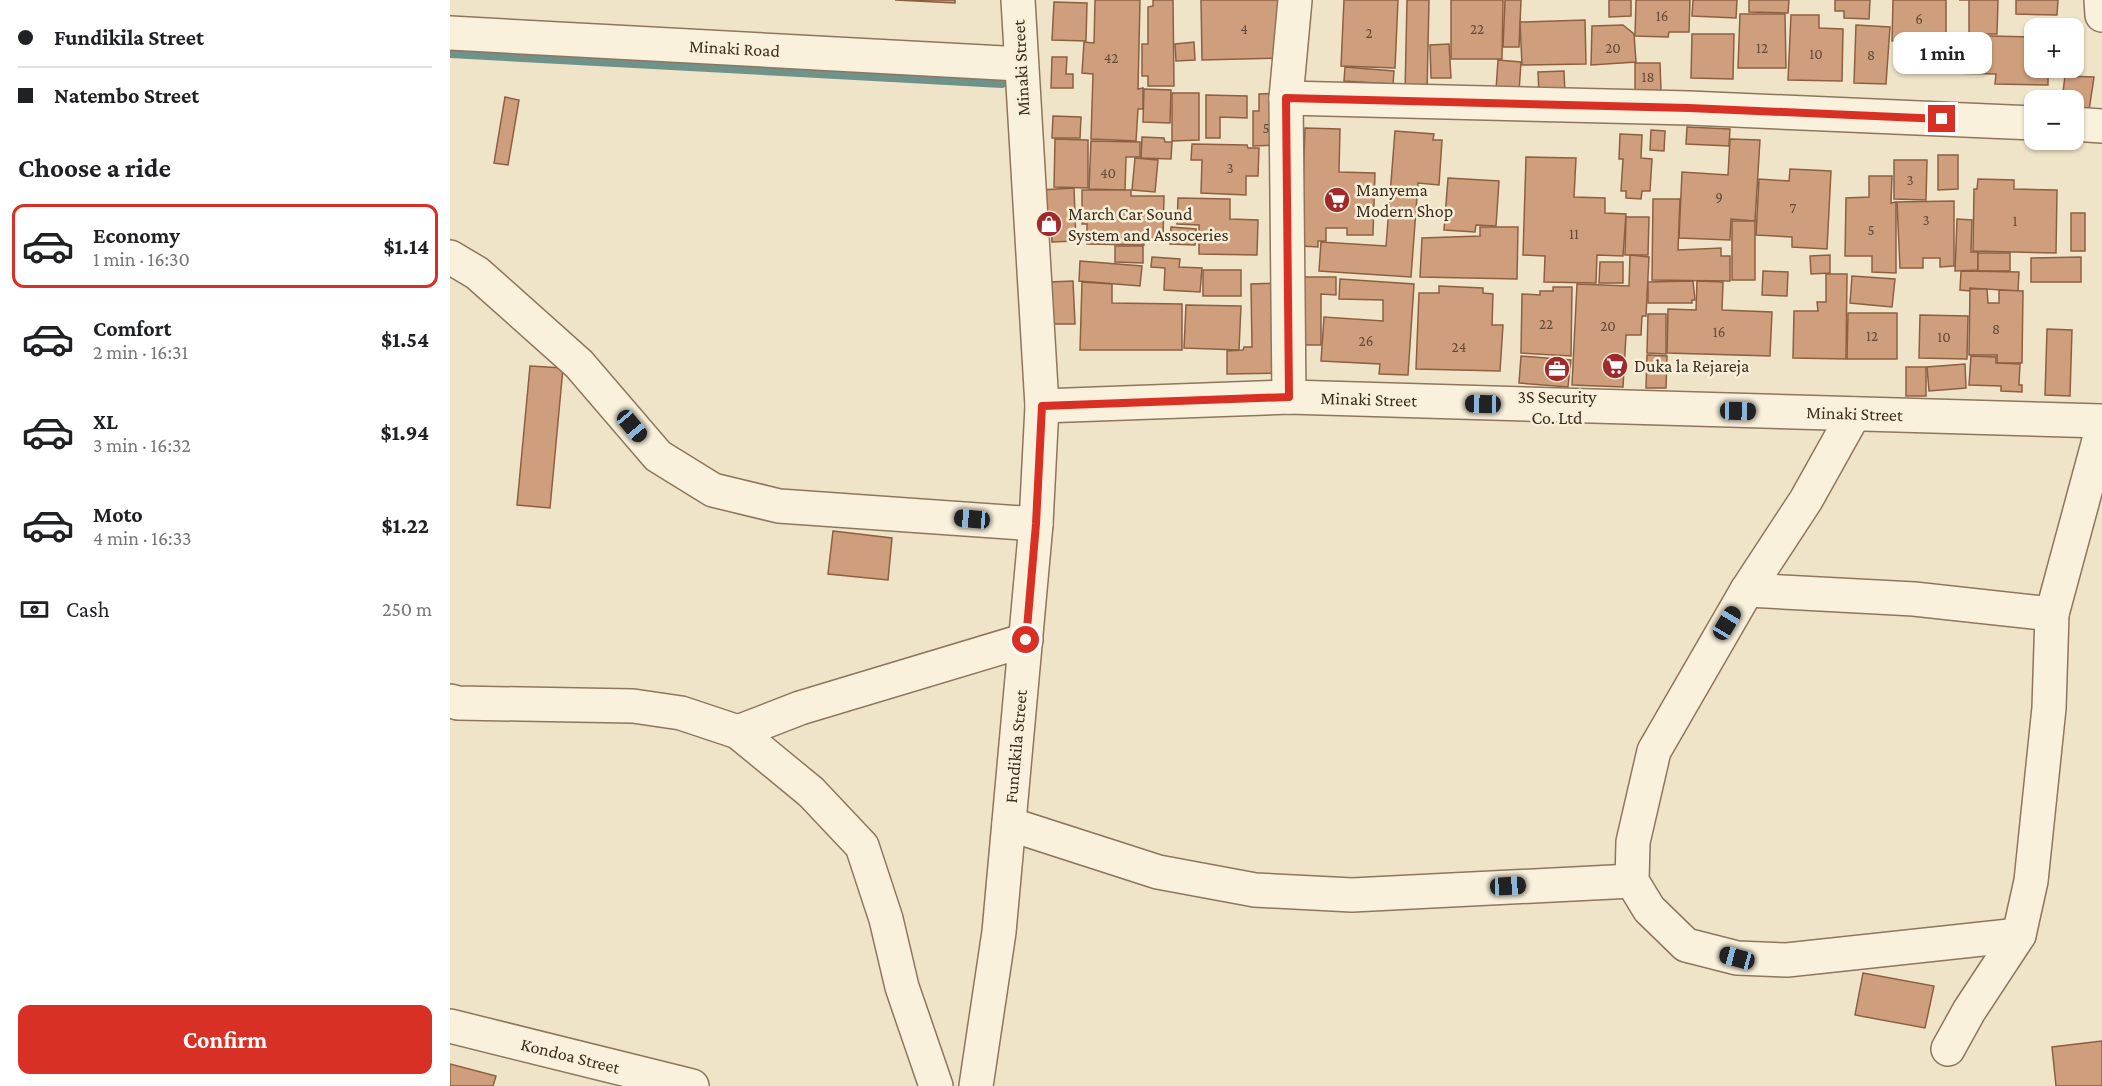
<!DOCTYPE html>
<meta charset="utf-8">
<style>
body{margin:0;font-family:"Crimson Pro",serif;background:#f2f2f2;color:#202124;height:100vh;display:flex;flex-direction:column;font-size:22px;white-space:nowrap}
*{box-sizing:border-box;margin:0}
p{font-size:20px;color:#757577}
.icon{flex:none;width:33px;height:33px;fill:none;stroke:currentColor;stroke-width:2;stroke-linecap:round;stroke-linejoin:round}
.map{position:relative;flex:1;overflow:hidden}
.sheet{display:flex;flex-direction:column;background:#fff;width:450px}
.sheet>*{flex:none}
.top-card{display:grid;align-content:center;height:132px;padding:0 18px;background:#fff}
.buttons{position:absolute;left:1574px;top:18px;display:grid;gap:12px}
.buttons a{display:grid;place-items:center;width:60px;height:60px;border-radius:12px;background:#fff;box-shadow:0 2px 4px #0004;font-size:30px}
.end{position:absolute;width:27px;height:27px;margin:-14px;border:8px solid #d93025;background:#fff;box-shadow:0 0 0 3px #fff}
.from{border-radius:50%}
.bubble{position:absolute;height:42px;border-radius:12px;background:#fff;box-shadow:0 2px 4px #0004;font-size:20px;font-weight:700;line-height:42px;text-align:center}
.car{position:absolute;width:18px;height:36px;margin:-18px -9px;border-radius:8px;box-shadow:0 0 4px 2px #0007;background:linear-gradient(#222 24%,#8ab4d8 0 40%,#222 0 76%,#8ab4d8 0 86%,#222 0)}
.top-card b{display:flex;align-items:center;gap:21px;height:57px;font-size:22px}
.top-card b+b{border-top:2px solid #e0e0e0}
.top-card i{width:15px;height:15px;background:#202124}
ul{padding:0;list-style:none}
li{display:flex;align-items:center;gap:18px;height:84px;margin:0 12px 9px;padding:0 6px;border:3px solid transparent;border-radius:12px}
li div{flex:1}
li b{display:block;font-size:22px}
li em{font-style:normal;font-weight:700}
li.current{border-color:#d93025}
li>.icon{width:54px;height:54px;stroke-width:1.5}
h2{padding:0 18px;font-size:27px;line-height:72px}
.pay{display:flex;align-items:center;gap:15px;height:66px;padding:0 18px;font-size:22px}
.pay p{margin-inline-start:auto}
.button{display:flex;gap:12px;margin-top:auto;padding:12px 18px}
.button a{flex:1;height:69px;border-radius:12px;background:#d93025;color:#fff;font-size:24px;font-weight:700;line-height:69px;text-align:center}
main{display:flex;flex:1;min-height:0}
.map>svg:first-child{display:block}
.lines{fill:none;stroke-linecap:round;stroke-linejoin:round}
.stream{stroke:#6f938a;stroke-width:10}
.building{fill:#cf9f7d;stroke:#8d5f41;stroke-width:1.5}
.minor-casing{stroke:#8d765c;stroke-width:36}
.minor{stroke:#faf1dc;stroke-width:33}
.route{stroke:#d93025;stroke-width:8}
.labels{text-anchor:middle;stroke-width:5;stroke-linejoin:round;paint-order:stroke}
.number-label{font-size:15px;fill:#624a37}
.street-label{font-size:18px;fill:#3d2e20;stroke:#f7eed8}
.poi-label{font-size:18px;fill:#3d2e20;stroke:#f7eed8;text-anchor:start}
</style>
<main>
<section class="sheet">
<div class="top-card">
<b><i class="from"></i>Fundikila Street</b>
<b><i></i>Natembo Street</b>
</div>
<h2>Choose a ride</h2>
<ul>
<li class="current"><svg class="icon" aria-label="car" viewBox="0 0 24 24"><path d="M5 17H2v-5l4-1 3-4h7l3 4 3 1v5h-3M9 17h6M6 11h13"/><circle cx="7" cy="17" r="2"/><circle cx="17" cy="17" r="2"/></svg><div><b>Economy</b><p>1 min · 16:30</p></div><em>$1.14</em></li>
<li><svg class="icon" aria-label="car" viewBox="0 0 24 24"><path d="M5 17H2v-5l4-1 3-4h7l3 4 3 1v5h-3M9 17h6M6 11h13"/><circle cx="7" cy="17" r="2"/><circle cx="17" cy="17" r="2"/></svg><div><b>Comfort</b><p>2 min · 16:31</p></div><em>$1.54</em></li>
<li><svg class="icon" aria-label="car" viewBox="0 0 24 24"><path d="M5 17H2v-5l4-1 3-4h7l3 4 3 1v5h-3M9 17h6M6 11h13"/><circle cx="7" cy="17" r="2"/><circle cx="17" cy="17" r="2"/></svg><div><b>XL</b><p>3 min · 16:32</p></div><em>$1.94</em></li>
<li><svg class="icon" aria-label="car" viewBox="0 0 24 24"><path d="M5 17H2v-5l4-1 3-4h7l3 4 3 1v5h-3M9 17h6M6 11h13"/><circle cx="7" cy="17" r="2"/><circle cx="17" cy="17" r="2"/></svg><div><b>Moto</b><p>4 min · 16:33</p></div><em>$1.22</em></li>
</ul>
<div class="pay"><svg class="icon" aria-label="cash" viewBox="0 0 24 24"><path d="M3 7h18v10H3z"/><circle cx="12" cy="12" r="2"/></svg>Cash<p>250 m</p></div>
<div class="button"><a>Confirm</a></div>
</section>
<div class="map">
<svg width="1652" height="1086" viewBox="0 0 1652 1086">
<rect width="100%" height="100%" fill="#f0e4c8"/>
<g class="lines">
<!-- stream -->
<path class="stream" d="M 0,53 L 552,83"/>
</g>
<!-- building -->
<g class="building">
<path d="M 445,0 L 505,0 L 505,3 Z"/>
<path d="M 645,0 L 690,0 L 688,89 L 693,88 L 693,109 L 688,109 L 686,141 L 641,139 L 643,74 L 632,73 L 634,42 L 644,43 Z"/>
<path d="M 703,0 L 723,0 L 724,86 L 698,86 L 698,76 L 692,76 L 692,44 L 698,44 L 698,7 L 703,6 Z"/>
<path d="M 751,0 L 836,0 L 838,58 L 752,60 Z"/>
<path d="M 894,0 L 948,0 L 945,68 L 891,66 Z"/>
<path d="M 957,0 L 979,0 L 977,93 L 955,93 Z"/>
<path d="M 1001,0 L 1053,0 L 1052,59 L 1001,59 Z"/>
<path d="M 1055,0 L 1071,0 L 1069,47 L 1053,47 Z"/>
<path d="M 1159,0 L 1181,0 L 1181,16 L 1159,17 Z"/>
<path d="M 1186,0 L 1240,0 L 1239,32 L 1219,32 L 1218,37 L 1185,36 Z"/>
<path d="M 1243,0 L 1287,0 L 1286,18 L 1242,16 Z"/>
<path d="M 1299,0 L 1339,0 L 1338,13 L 1299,12 Z"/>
<path d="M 1385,0 L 1420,0 L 1419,19 L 1394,18 L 1394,11 L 1385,11 Z"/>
<path d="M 1443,0 L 1496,0 L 1496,37 L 1471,37 L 1470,41 L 1442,41 Z"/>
<path d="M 1509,0 L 1548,0 L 1547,34 L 1519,34 L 1519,0 Z"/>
<path d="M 1566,0 L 1608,0 L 1607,15 L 1566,14 Z"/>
<path d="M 604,2 L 637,3 L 636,41 L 602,40 Z"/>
<path d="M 1290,14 L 1335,14 L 1336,68 L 1288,68 Z"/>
<path d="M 1341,15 L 1369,15 L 1369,28 L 1393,29 L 1392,81 L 1338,80 Z"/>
<path d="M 1135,20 L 1136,64 L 1072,65 L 1070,22 Z"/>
<path d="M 1173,25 L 1184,34 L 1186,62 L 1141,65 L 1142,26 Z"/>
<path d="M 1406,25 L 1440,27 L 1436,84 L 1404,83 Z"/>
<path d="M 1242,34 L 1284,34 L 1283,79 L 1241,78 Z"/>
<path d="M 1497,35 L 1584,37 L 1584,68 L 1598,68 L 1598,85 L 1545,84 L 1546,74 L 1496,73 Z"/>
<path d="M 744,42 L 745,60 L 726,61 L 725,44 Z"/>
<path d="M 999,44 L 1001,78 L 981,78 L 980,45 Z"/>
<path d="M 602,57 L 617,57 L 616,74 L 623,74 L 623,88 L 601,88 Z"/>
<path d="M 1048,60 L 1071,62 L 1069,92 L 1046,90 Z"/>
<path d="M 1185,63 L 1210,63 L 1211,91 L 1185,91 Z"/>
<path d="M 895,67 L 944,71 L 943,84 L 894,81 Z"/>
<path d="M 1114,71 L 1115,94 L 1089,95 L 1088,72 Z"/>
<path d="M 1615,76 L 1644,77 L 1638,117 L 1623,116 L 1623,100 L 1612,100 Z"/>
<path d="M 694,89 L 721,90 L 720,123 L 693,122 Z"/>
<path d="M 722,93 L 749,93 L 749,140 L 722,141 Z"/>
<path d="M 830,93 L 829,145 L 803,146 L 803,111 L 809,111 L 809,94 Z"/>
<path d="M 756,95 L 797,96 L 797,118 L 770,117 L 770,138 L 756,138 Z"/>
<path d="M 55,97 L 69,100 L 58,165 L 44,163 Z"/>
<path d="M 603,116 L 631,117 L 630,138 L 602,138 Z"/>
<path d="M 1237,127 L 1280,129 L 1279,146 L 1236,144 Z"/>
<path d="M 855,128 L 890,129 L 889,172 L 925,173 L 923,235 L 897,235 L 897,228 L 876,228 L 876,241 L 868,241 L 868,247 L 851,246 Z"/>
<path d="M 1201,130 L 1215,131 L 1214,151 L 1200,150 Z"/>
<path d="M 945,131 L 984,134 L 983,140 L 992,140 L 989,185 L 968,183 L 961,277 L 869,271 L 871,242 L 936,246 Z"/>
<path d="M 1170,134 L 1192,135 L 1191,158 L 1202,159 L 1200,191 L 1192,191 L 1191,199 L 1176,198 L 1176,191 L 1171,191 L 1173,159 L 1169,159 Z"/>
<path d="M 692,137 L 714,138 L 715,142 L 722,142 L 721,159 L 691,158 Z"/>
<path d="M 605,139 L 638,140 L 638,188 L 604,187 Z"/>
<path d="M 1280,139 L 1310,140 L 1305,221 L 1281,219 L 1280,240 L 1229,238 L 1232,172 L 1278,175 Z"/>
<path d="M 641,141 L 690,142 L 690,157 L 676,157 L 675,190 L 639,189 Z"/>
<path d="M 742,144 L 797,145 L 798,148 L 809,148 L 808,176 L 796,176 L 796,195 L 751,193 L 752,160 L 741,160 Z"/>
<path d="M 1488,155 L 1508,155 L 1508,189 L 1488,190 Z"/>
<path d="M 1076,157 L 1126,158 L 1124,197 L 1155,198 L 1155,213 L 1176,214 L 1173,256 L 1147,255 L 1146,283 L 1094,282 L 1095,256 L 1073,255 Z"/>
<path d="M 685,158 L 708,160 L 705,192 L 682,190 Z"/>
<path d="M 1444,160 L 1477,160 L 1476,200 L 1444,199 Z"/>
<path d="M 1340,169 L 1381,171 L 1377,249 L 1342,247 L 1342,237 L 1306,235 L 1309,179 L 1339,181 Z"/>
<path d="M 1419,176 L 1442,176 L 1441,203 L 1446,202 L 1446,273 L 1422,272 L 1422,256 L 1395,256 L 1396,198 L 1419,197 Z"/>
<path d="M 998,178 L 1049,181 L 1046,226 L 1026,225 L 1025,232 L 994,230 Z"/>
<path d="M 1528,179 L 1564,180 L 1564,189 L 1607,190 L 1606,253 L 1523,251 L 1524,189 L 1527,189 Z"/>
<path d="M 624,188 L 626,241 L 602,242 L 601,226 L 592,227 L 590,190 Z"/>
<path d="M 632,190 L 681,190 L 681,196 L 714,196 L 713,240 L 694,239 L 694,245 L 637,244 L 637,224 L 632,224 Z"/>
<path d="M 728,198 L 780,199 L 780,219 L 808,220 L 807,255 L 749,254 L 749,225 L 727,224 Z"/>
<path d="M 1203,199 L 1230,199 L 1228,250 L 1271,248 L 1271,256 L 1280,256 L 1280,281 L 1202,280 Z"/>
<path d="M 1504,201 L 1504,266 L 1490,267 L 1490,258 L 1473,258 L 1473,268 L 1450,268 L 1447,202 Z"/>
<rect x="1621" y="213" width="14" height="38"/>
<path d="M 1176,217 L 1199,217 L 1198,255 L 1175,255 Z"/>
<path d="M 1507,219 L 1522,220 L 1521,252 L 1528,252 L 1528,270 L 1505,271 Z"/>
<rect x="1282" y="221" width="23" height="59"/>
<path d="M 721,227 L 746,229 L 745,245 L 720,244 Z"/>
<path d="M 1030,227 L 1068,227 L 1067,279 L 970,277 L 972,238 L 1030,236 Z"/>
<path d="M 665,246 L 693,246 L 693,263 L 665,262 Z"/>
<rect x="1528" y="253" width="32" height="18"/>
<path d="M 1180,255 L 1199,257 L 1196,316 L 1192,316 L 1191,335 L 1176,335 L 1173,387 L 1122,385 L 1127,284 L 1179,286 Z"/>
<path d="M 1380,255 L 1380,273 L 1361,274 L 1360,256 Z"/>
<path d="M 702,257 L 730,259 L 729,267 L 752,268 L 750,292 L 714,290 L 715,268 L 701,267 Z"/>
<path d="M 1631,257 L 1631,282 L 1581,282 L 1581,258 Z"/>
<path d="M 630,261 L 692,266 L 690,286 L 629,281 Z"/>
<path d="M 1150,262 L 1173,262 L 1173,283 L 1149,283 Z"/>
<rect x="753" y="270" width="38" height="26"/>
<path d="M 1313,271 L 1338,272 L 1337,296 L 1312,295 Z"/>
<path d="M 1511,271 L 1569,272 L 1568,291 L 1520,288 L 1520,291 L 1510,290 Z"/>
<path d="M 1376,274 L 1397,274 L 1396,359 L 1343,358 L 1344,311 L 1368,311 L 1367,302 L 1376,302 Z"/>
<path d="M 1402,276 L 1445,279 L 1442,307 L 1400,303 Z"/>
<path d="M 851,277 L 886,277 L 886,295 L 871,294 L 871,345 L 851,345 Z"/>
<path d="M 890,279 L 964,284 L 958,375 L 929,374 L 930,364 L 871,361 L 874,317 L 933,321 L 933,300 L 889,299 Z"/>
<path d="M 623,281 L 625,324 L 601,324 L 599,282 Z"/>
<path d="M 1243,281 L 1245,300 L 1242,300 L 1242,303 L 1198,303 L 1198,282 Z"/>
<path d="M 1247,281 L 1273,282 L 1272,310 L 1322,312 L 1320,356 L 1217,353 L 1218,309 L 1246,310 Z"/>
<path d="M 632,282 L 662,284 L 662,303 L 732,304 L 732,350 L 630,350 Z"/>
<path d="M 833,283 L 834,373 L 777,374 L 777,351 L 793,350 L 794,347 L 802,347 L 801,284 Z"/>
<path d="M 989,286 L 1033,288 L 1033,293 L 1043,294 L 1042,325 L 1053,325 L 1050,371 L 966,369 L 969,293 L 989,293 Z"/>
<path d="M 1103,287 L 1122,287 L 1121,356 L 1071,353 L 1072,294 L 1090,295 L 1090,291 L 1103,291 Z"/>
<path d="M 1520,289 L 1537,289 L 1538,303 L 1549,303 L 1549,290 L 1573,291 L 1572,363 L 1547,363 L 1547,355 L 1519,355 Z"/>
<path d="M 736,305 L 791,306 L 789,350 L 734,348 Z"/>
<path d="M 1398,313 L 1447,313 L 1447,359 L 1397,359 Z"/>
<path d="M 1198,314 L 1216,314 L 1216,354 L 1197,353 Z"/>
<path d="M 1470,315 L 1518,316 L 1517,359 L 1469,358 Z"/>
<path d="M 1597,329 L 1622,330 L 1620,396 L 1595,395 Z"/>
<path d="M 1197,355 L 1217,356 L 1216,388 L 1196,388 Z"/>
<path d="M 1071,356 L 1121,360 L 1118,387 L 1069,383 Z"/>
<path d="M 1521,356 L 1546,357 L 1546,363 L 1570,364 L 1569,385 L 1572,385 L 1572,392 L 1551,391 L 1551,386 L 1519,385 Z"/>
<path d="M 1515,364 L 1516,388 L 1479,391 L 1477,367 Z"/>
<path d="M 80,366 L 113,368 L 100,508 L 67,505 Z"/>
<rect x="1456" y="367" width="20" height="29"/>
<path d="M 383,531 L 442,538 L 438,580 L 378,574 Z"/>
<path d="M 1413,973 L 1484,986 L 1475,1028 L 1405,1015 Z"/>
<path d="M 1652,1041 L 1652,1086 L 1606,1086 L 1602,1047 Z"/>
<path d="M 0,1064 L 46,1076 L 43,1086 L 0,1086 Z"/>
</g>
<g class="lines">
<!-- minor casing -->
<g class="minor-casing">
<g id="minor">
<path d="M 1651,0 L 1652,15"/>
<path id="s1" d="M 0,33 L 570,64"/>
<path d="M 836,98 L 1239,108 L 1584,123"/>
<path d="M 1623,124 L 1652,126"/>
<path d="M 0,257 L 27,273 L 129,364 L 208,456 L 263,490 L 329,506 L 586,524"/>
<path d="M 839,397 L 836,98 L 845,0"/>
<path id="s2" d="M 592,406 L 839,397 L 1652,421"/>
<path d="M 1404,414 L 1356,500 L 1297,590 L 1204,751 L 1183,842 L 1182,881 L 1199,909 L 1236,945 L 1287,958 L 1337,960 L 1569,935"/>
<path d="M 1297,590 L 1464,599 L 1602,614"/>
<path d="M 0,701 L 8,703 L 183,706 L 231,713 L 288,732 L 361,792 L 412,846 L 436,919 L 452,987 L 486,1086"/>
<path d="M 288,732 L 350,708 L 576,640"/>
<path d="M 559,824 L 708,872 L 805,890 L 902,895 L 1182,881"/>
<path id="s3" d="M 0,1026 L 242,1086"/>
<path d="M 1498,1049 L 1519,1011 L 1569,935 L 1581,881 L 1599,708 L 1602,614 L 1652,429"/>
<path id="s4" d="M 526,1086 L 549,932 L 586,524 L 592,406 L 568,0"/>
</g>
</g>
<!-- minor -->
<use href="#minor" class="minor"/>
</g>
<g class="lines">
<!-- route -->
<path class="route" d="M 576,640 L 586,524 L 592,406 L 839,397 L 836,98 L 1239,108 L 1492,119"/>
</g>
<!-- icons -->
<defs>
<g id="supermarket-disc" transform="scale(1.35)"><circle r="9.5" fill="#9e2a2b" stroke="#f7eed8"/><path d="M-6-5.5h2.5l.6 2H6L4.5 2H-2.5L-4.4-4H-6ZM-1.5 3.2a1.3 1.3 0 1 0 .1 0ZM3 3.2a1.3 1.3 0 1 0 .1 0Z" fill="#fff"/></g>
<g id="shop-disc" transform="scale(1.35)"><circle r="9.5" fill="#9e2a2b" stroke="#f7eed8"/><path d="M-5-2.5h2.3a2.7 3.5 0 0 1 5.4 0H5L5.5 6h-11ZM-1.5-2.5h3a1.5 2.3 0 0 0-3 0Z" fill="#fff"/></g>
<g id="office-disc" transform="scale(1.35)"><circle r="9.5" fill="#9e2a2b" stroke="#f7eed8"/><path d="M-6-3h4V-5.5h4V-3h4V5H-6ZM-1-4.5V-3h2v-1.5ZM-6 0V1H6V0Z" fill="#fff"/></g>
</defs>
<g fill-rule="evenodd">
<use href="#supermarket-disc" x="887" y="200"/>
<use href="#shop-disc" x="599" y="224"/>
<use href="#supermarket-disc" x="1165" y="366"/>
<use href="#office-disc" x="1107" y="369"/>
</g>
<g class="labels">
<!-- number labels -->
<g class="number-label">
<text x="1212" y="21">16</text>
<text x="1469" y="24">6</text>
<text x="794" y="34">4</text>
<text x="1027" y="34">22</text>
<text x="919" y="38">2</text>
<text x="1163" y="53">20</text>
<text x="1312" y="53">12</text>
<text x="1366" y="59">10</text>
<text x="1421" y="60">8</text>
<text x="661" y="63">42</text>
<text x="1198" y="82">18</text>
<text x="816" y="133">5</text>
<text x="780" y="173">3</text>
<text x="658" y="178">40</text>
<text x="1460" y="185">3</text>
<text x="1269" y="202">9</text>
<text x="1343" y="213">7</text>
<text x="1476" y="225">3</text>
<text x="1565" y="226">1</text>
<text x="1421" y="235">5</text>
<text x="1124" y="239">11</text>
<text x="1096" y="329">22</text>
<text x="1158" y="331">20</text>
<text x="1546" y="334">8</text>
<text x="1269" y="337">16</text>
<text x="1422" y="341">12</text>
<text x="1494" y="342">10</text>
<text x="916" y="346">26</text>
<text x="1009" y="352">24</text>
</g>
<!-- street labels -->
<g class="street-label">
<text dy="6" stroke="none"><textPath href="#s1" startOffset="285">Minaki Road</textPath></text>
<text transform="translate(571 68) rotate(-93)" y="6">Minaki Street</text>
<text dy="6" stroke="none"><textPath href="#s2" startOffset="327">Minaki Street</textPath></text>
<text dy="6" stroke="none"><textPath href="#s2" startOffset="813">Minaki Street</textPath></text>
<text dy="6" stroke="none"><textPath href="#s4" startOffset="342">Fundikila Street</textPath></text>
<text dy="6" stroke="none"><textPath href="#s3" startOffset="124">Kondoa Street</textPath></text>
</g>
<!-- poi labels -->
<g class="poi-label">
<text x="906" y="196">Manyema<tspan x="906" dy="21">Modern Shop</tspan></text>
<text x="618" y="220">March Car Sound<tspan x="618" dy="21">System and Assoceries</tspan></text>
<text x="1184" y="372">Duka la Rejareja</text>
<text x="1107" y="403" text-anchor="middle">3S Security<tspan x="1107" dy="21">Co. Ltd</tspan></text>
</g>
</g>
</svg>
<div class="buttons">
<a>+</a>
<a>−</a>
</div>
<i class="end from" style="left:576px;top:640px"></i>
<i class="end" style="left:1492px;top:119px"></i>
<div class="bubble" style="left:1443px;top:32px;width:99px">1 min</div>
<i class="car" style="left:1033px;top:404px;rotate:271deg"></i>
<i class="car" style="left:1288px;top:411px;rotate:91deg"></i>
<i class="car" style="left:182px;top:426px;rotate:140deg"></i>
<i class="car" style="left:522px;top:519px;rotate:275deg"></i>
<i class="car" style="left:1277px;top:623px;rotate:31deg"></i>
<i class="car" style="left:1058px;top:886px;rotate:87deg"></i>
<i class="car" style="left:1287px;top:958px;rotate:285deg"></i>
</div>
</main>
